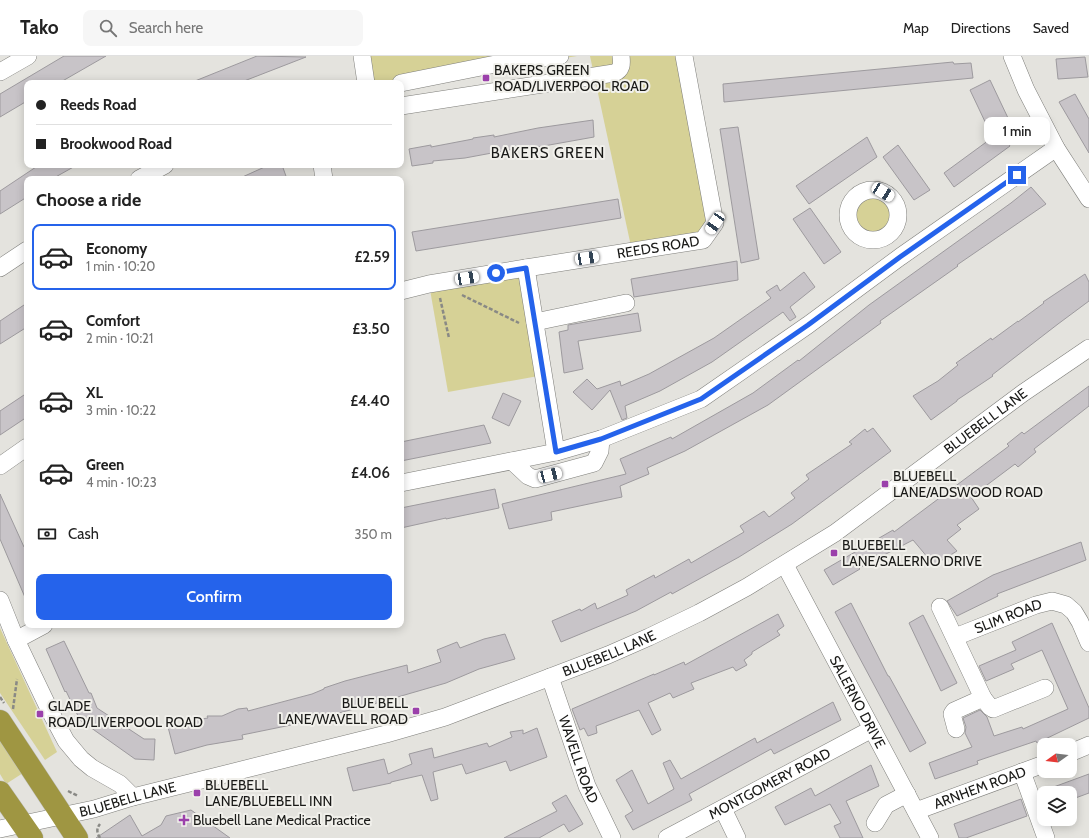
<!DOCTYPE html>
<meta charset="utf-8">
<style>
body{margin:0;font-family:Cabin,sans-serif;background:#f6f6f6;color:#222;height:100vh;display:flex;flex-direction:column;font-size:15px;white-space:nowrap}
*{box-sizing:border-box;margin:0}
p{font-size:13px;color:#767676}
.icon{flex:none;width:22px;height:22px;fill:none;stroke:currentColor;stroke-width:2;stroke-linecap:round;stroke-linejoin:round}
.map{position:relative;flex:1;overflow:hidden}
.drawer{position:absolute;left:24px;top:120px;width:380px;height:452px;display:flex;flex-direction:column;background:#fff;border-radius:8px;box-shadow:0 2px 10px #0003}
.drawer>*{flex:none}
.top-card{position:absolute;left:24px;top:24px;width:380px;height:88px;border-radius:8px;box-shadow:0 2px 10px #0003;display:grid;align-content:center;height:88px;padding:0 12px;background:#fff}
.needle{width:26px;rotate:255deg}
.buttons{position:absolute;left:1037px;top:682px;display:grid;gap:8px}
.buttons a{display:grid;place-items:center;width:40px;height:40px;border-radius:8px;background:#fff;box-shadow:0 2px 10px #0003;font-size:20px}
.end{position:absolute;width:18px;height:18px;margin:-9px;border:5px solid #2563eb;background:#fff;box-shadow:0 0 0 2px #fff}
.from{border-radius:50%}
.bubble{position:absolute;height:28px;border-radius:8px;background:#fff;box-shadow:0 2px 10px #0003;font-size:13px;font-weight:600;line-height:28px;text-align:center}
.car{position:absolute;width:12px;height:24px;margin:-12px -6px;border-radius:5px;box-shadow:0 0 3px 1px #0007;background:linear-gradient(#fff 24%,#345 0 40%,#fff 0 76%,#345 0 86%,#fff 0)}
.top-card b{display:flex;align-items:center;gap:14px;height:38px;font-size:15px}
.top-card b+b{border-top:1px solid #e0e0e0}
.top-card i{width:10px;height:10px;background:#222}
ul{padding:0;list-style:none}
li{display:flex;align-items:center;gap:12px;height:66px;margin:0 8px 6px;padding:0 4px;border:2px solid transparent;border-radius:8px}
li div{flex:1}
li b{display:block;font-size:15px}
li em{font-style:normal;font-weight:600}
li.selected{border-color:#2563eb}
li>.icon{width:36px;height:36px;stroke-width:1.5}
h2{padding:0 12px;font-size:18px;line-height:48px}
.pay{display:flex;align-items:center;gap:10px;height:44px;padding:0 12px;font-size:15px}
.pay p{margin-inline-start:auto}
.action{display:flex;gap:8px;margin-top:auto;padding:8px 12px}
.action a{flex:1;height:46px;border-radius:8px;background:#2563eb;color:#fff;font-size:16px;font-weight:600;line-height:46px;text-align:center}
header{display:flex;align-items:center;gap:24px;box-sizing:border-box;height:56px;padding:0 20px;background:#fff;border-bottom:1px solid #e0e0e0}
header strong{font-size:19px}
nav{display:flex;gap:22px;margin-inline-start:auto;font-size:14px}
.search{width:280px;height:36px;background:#f6f6f6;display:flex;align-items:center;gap:10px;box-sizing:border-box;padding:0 14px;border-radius:8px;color:#767676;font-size:15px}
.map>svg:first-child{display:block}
.green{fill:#d6d196}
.building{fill:#c8c4c8;stroke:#9d9a9e}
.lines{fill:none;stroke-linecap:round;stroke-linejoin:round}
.minor-casing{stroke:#7f7f7b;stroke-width:18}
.highway-casing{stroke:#bfbfbe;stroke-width:23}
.path{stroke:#898985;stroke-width:2.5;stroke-dasharray:4 2;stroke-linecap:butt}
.minor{stroke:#fff;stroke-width:17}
.highway{stroke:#9f9642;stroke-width:22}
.route{stroke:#2563eb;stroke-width:5}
.poi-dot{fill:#9b40ab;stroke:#f1f0eb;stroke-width:1.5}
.labels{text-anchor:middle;stroke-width:4;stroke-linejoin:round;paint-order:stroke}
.poi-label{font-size:14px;fill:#191917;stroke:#f1f0eb;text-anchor:start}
.street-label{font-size:14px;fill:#191917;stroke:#f1f0eb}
.neighbourhood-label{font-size:15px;letter-spacing:1px;fill:#191917;stroke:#f1f0eb}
</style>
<header>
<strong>Tako</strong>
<div class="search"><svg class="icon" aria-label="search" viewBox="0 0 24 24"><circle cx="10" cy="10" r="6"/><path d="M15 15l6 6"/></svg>Search here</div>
<nav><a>Map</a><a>Directions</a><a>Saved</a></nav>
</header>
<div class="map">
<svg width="1089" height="782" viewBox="0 0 1089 782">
<rect width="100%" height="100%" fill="#e4e3de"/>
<!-- green -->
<g class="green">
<path d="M 362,0 L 577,0 L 401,29 L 401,27 L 366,27 Z"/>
<path d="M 590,0 L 684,0 L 715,167 L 703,184 L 632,195 Z"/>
<circle cx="873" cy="159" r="19"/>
<path d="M 526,212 L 544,319 L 448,336 L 429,228 Z"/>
<path d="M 0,572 L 57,696 L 45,704 L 0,637 Z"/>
<path d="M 0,684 L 23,717 L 6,728 L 0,718 Z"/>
</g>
<!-- building -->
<g class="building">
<path d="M 64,0 L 106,0 L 59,27 L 27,27 L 27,45 L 0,61 L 0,38 Z"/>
<path d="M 257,0 L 306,1 L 239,27 L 190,27 Z"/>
<path d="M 1085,1 L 1088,21 L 1058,23 L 1056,3 Z"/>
<path d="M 953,6 L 954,8 L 971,7 L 973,22 L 724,46 L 723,28 Z"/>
<path d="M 990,24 L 1008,62 L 988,72 L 970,34 Z"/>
<path d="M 1075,38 L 1089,63 L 1089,97 L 1059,46 Z"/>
<path d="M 593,64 L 594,81 L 538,91 L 508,94 L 465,102 L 433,105 L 433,107 L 412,110 L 409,93 L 431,89 L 431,91 L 473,83 L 473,82 L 494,79 L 494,81 L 538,72 Z"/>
<path d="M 738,71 L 759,203 L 741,207 L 720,73 Z"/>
<path d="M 1000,76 L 1010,90 L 954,131 L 944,117 Z"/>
<path d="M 867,81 L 877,101 L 809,148 L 796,130 Z"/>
<path d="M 898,89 L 930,134 L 914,144 L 883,101 Z"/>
<path d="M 39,109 L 77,109 L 52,123 L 27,123 L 27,141 L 0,158 L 0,135 Z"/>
<path d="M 269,109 L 282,109 L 287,123 L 238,123 Z"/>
<path d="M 1031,131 L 1046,148 L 957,209 L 958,210 L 880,265 L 881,267 L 768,349 L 685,395 L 647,412 L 649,418 L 620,430 L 622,441 L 551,456 L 552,464 L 509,473 L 502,448 L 626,418 L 620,403 L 671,381 L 672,383 L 753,337 L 798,304 L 799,305 L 869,249 L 1011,147 Z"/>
<path d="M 618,143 L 621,162 L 416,195 L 412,176 Z"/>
<path d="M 810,152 L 841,196 L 824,208 L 793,163 Z"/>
<path d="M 737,205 L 738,224 L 634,241 L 631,223 Z"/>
<path d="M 804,216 L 815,231 L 790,251 L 796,261 L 790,265 L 783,256 L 712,306 L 660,335 L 625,350 L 627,362 L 622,364 L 610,334 L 592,354 L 573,336 L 587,323 L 597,333 L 620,325 L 621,330 L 649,318 L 714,282 L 771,242 L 766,236 L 777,229 L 780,235 Z"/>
<path d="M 1085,218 L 1089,226 L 1089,245 L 1058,268 L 992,319 L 993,320 L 957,344 L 957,345 L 931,364 L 913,340 L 938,325 L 958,309 L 956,307 L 991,282 L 992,284 L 1018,265 L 1018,266 L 1044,247 L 1043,246 Z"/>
<path d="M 27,247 L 27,271 L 0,288 L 0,265 Z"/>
<path d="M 638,257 L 641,275 L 578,285 L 583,313 L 564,317 L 559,276 L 568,274 L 568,269 Z"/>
<path d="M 1089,330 L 1089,350 L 1034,393 L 1036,396 L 1018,411 L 1015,408 L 971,441 L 979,453 L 957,469 L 961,473 L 947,484 L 957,495 L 934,509 L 913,484 L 859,512 L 860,513 L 833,529 L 824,514 L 893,474 L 894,476 L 1009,390 L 1007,388 L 1022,376 L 1024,378 Z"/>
<path d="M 27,337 L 27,361 L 0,379 L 0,355 Z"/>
<path d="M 503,337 L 521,345 L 509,370 L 492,362 Z"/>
<path d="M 484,369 L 491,387 L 401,405 L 401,386 Z"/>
<path d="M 873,372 L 891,395 L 792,468 L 739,501 L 672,538 L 671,536 L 636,555 L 561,586 L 552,565 L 580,553 L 581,555 L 595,547 L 597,553 L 628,539 L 626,534 L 654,519 L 655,522 L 689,503 L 691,507 L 744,476 L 740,470 L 764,455 L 769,461 L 795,442 L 791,437 L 809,423 L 806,419 L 852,388 L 849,386 L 865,373 L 867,376 Z"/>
<path d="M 495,433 L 499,452 L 446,463 L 446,462 L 401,472 L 401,452 Z"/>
<path d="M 0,438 L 24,491 L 27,490 L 27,546 L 0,483 Z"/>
<path d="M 1081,486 L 1086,504 L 997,538 L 998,540 L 957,560 L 947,545 L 993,519 Z"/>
<path d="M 851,547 L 888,620 L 889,620 L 926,687 L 910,696 L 835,556 Z"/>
<path d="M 778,558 L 784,570 L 777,575 L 780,579 L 752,596 L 752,598 L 744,604 L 747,609 L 736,615 L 733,611 L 691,627 L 694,633 L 673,642 L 670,637 L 648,647 L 661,674 L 652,679 L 639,654 L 596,670 L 597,677 L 588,680 L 584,672 L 580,674 L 572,653 L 654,618 L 654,619 L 684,606 L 685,609 Z"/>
<path d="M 923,559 L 957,627 L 941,635 L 909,567 Z"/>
<path d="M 1052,567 L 1089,652 L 1089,662 L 1037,687 L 1036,685 L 977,705 L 978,708 L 935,723 L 929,707 L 972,691 L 965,677 L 966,671 L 963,662 L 980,654 L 987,661 L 994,680 L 1022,671 L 1023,673 L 1068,653 L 1042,594 L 1011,608 L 1014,613 L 986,625 L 979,610 L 1016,594 L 1012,586 Z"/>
<path d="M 505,578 L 515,603 L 479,613 L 446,627 L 370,649 L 291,669 L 242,679 L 243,683 L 207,689 L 175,698 L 168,671 L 184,668 L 183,666 L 208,662 L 207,660 L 222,660 L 238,653 L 247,652 L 248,655 L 312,638 L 324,633 L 324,632 L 345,625 L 407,609 L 408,617 L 441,606 L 437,594 L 457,586 L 460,592 L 484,583 Z"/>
<path d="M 64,585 L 89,637 L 91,637 L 97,652 L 144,683 L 155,683 L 154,704 L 135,703 L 80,664 L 66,635 L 65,636 L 46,593 Z"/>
<path d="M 833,646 L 841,664 L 774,698 L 771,693 L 689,738 L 692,744 L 633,774 L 625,760 L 633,755 L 616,724 L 632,714 L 648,748 L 674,733 L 663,707 L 670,704 L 681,723 L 755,682 L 757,687 Z"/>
<path d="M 537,672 L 547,701 L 510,715 L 506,705 L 466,718 L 462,708 L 433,716 L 438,743 L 431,745 L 422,719 L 391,726 L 391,727 L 353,735 L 347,712 L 384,703 L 388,718 L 412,708 L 409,698 L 432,692 L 434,702 L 487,687 L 489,691 L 512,681 L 510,676 L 523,674 L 523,678 Z"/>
<path d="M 871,709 L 879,730 L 846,745 L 863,782 L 840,782 L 834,770 L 841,767 L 830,748 L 785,769 L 775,751 L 811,732 L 815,740 Z"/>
<path d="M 1089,718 L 1089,737 L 1070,744 L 1070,737 L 1044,737 L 1044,747 L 1040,736 Z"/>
<path d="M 566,739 L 583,768 L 569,776 L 564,768 L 539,782 L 504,782 L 557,755 L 552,747 Z"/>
<path d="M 1021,743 L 1027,760 L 966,782 L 959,782 L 954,768 Z"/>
<path d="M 191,754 L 230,782 L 96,782 L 130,759 L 142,780 L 161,769 L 166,760 Z"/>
</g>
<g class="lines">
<!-- minor casing -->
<g class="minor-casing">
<g id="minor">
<path d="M 362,0 L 366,27"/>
<path d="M 1012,0 L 1026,34 L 1056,92 L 1089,143"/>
<path d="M 0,16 L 28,0"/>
<path d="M 401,27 L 496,8 L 560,0"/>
<path d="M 401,50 L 614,17 C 622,14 622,8 621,0"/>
<path d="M 322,109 L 324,123"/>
<path d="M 139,123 L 165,109"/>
<circle cx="873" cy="159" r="25"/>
<path d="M 0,212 L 27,194"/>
<path d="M 526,212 L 556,396"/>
<path id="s1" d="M 401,235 L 429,228 L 526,212 L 703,184 L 715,167 L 684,0"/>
<path d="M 535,266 L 626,247"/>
<path d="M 512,405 L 528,420 L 535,423 L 594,407 L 600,395 L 601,383"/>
<path d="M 0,410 L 27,391"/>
<path d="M 401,427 L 556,396 L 601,383 L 701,343 L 808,269 L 900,201 L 1056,92"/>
<path id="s2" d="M 785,509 L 930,782"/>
<path d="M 0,544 L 16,584 L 51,657 L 66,685 L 81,703 L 92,712 L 120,728 L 133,741"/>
<path d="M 940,551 L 983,642"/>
<path id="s3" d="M 955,581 L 1036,549 L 1052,545 L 1066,549 L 1074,556 L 1080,566 L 1089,587"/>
<path d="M 16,584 L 44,569"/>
<path id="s4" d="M 550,621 L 587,730 L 612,782"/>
<path d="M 956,673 L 952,658 L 954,655 L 983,642 L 990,651 L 993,653 L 1045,632"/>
<path d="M 1070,697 L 1089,689"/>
<path d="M 1022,716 L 1046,782"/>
<path d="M 723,753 L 737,782"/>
<path id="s5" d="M 916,755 L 1044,708"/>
<path d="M 875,767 L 886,749 L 907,738"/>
<path id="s6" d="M 0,773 L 94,753 L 133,741 L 386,678 L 445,661 L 608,599 L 649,581 L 699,557 L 747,531 L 835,477 L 1023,337 L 1089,292"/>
<path id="s7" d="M 667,782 L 872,673"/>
</g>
</g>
<!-- highway casing -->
<g class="highway-casing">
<g id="highway">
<path d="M 0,665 L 77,782"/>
<path d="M 0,736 L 32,782"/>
</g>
</g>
<!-- path -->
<g class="path">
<path d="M 462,239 L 519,267"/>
<path d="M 440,242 L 449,282"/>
<path d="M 0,641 L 4,647"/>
<path d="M 13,653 L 17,623"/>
<path d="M 68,735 L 78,740"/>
<path d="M 100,782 C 97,777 96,773 100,768"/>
</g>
<!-- minor -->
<use href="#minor" class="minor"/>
<!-- highway -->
<use href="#highway" class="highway"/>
</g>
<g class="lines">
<!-- route -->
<path class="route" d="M 496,217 L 526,212 L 556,396 L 601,383 L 701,343 L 808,269 L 900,201 L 1017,119"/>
</g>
<!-- markers -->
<g class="poi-dot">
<rect x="482" y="18" width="8" height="8" rx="2"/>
<rect x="881" y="424" width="8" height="8" rx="2"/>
<rect x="830" y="493" width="8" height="8" rx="2"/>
<rect x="412" y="651" width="8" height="8" rx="2"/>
<rect x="36" y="654" width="8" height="8" rx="2"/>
<rect x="193" y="733" width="8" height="8" rx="2"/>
<path d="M182 758h4v4h4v4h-4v4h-4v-4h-4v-4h4z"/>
</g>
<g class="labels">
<!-- poi labels -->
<g class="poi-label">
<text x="494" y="19">BAKERS GREEN<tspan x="494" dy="16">ROAD/LIVERPOOL ROAD</tspan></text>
<text x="893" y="425">BLUEBELL<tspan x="893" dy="16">LANE/ADSWOOD ROAD</tspan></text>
<text x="842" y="494">BLUEBELL<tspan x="842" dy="16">LANE/SALERNO DRIVE</tspan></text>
<text x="408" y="652" text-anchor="end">BLUE BELL<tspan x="408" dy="16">LANE/WAVELL ROAD</tspan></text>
<text x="48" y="655">GLADE<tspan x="48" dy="16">ROAD/LIVERPOOL ROAD</tspan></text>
<text x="205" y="734">BLUEBELL<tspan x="205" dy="16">LANE/BLUEBELL INN</tspan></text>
<text x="193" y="769">Bluebell Lane Medical Practice</text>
</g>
<!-- street labels -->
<g class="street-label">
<text dy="5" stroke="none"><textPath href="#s1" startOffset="261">REEDS ROAD</textPath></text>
<text dy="5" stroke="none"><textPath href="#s6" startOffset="1079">BLUEBELL LANE</textPath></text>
<text dy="5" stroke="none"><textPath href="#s3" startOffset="57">SLIM ROAD</textPath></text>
<text dy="5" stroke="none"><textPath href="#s6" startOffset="635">BLUEBELL LANE</textPath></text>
<text dy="5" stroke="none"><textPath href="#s2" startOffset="155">SALERNO DRIVE</textPath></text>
<text dy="5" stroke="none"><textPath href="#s4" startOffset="87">WAVELL ROAD</textPath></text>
<text dy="5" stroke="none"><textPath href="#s7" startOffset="116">MONTGOMERY ROAD</textPath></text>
<text dy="5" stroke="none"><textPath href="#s5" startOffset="68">ARNHEM ROAD</textPath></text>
<text dy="5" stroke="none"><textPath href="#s6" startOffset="131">BLUEBELL LANE</textPath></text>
</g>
<!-- neighbourhood labels -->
<g class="neighbourhood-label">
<text x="548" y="102">BAKERS GREEN</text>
</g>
</g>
</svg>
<div class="buttons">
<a><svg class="needle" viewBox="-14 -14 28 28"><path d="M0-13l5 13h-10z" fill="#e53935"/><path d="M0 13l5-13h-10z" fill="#767676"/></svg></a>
<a><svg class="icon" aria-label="layers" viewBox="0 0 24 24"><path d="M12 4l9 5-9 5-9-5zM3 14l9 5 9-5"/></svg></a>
</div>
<i class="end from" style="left:496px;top:217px"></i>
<i class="end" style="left:1017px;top:119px"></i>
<div class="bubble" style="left:984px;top:61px;width:66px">1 min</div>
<i class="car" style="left:883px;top:136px;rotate:122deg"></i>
<i class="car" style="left:715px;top:167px;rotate:214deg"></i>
<i class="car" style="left:587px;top:202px;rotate:81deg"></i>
<i class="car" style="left:467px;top:222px;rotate:80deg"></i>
<i class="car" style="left:550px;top:419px;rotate:75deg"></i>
<div class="top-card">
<b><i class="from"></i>Reeds Road</b>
<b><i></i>Brookwood Road</b>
</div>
<section class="drawer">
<h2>Choose a ride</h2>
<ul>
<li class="selected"><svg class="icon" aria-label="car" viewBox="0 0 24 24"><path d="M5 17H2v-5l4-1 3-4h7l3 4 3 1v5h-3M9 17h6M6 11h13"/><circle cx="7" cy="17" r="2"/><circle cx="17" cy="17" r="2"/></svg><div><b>Economy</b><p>1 min · 10:20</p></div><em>£2.59</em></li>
<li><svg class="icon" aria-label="car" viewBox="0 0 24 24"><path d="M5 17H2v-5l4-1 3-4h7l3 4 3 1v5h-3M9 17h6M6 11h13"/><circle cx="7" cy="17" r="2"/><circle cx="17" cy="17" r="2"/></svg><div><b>Comfort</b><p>2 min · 10:21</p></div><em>£3.50</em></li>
<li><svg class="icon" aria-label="car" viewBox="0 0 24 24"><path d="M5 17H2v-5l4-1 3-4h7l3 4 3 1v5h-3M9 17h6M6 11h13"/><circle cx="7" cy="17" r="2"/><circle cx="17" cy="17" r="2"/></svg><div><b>XL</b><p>3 min · 10:22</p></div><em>£4.40</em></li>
<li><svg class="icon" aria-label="car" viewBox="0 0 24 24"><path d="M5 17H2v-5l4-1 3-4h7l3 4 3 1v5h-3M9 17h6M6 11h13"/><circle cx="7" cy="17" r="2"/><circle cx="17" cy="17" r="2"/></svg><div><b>Green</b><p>4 min · 10:23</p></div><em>£4.06</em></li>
</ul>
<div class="pay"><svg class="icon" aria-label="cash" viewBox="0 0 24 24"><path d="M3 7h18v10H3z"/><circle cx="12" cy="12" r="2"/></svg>Cash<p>350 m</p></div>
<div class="action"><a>Confirm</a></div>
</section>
</div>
